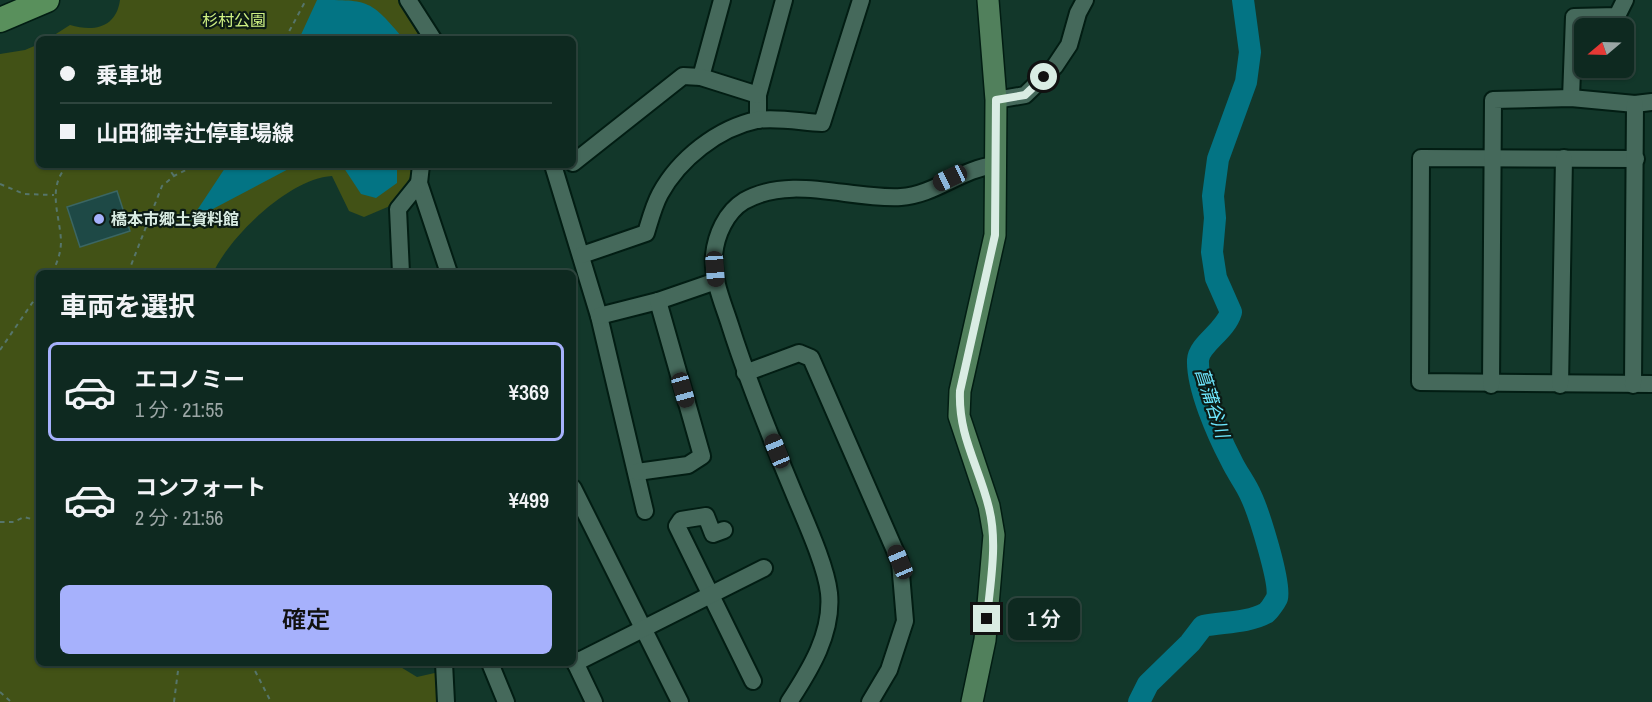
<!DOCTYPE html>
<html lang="ja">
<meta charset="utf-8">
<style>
body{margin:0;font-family:"Archivo Narrow","Noto Sans JP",sans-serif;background:#173129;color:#f1f3f6;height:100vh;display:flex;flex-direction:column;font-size:22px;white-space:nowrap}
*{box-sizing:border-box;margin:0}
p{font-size:20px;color:#9ba6a5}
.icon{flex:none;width:33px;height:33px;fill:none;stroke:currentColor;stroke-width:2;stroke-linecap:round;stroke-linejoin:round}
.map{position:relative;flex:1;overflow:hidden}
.drawer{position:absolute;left:36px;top:270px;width:540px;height:396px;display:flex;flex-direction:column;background:#0e2920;border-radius:9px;box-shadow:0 2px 4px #0004,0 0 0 2px #2e453e}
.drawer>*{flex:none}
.banner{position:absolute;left:36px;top:36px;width:540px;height:132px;border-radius:9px;box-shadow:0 2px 4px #0004,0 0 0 2px #2e453e;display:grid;align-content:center;height:132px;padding:0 24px;background:#0e2920}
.needle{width:39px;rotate:251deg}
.buttons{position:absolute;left:1574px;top:18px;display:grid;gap:12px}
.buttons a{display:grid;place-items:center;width:60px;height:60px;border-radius:9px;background:#0e2920;box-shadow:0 2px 4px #0004,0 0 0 2px #2e453e;font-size:30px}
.end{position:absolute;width:27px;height:27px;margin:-14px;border:8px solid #d9ece3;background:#111;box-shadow:0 0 0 3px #111}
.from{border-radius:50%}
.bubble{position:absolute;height:42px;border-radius:9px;background:#0e2920;box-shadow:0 2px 4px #0004,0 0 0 2px #2e453e;font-size:20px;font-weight:600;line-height:42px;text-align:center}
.car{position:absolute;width:18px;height:36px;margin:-18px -9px;border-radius:8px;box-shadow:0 0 4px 2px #0007;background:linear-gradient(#222 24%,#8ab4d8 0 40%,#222 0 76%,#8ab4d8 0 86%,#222 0)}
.banner b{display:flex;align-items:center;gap:21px;height:57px;font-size:22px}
.banner b+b{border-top:2px solid #2e453e}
.banner i{width:15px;height:15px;background:#f1f3f6}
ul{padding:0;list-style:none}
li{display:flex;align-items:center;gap:18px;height:99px;margin:0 12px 9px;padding:0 12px;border:3px solid transparent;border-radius:9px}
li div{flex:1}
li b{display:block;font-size:22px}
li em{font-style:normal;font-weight:600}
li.active{border-color:#a6b1fc}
li>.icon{width:54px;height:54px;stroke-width:1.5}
h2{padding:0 24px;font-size:27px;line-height:72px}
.cta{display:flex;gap:12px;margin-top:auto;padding:12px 24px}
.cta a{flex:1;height:69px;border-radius:9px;background:#a6b1fc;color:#111;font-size:24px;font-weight:600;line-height:69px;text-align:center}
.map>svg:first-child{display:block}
.green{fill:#425216}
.water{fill:#037484}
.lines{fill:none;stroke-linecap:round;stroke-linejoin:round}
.river{stroke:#037484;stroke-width:22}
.building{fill:#1e4946;stroke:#3b6663;stroke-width:1.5}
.minor-casing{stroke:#021d13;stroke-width:20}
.major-casing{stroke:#021d13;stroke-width:24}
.highway-casing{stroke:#021d13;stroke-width:27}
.path{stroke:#56756a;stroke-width:2;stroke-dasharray:4.5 4.5;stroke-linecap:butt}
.minor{stroke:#45695b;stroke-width:16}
.major{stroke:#51805c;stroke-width:21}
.highway{stroke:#59905c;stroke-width:24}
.route{stroke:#d9ece3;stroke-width:8}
.poi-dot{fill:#a6b1fc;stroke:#0c1b15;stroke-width:2}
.labels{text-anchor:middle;stroke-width:4.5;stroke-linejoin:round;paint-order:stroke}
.park-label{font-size:16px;fill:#ceef82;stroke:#0c1b15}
.poi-label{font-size:16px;font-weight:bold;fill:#d9ece3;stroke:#0c1b15;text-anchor:start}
.water-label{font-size:18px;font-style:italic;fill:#6ee7fe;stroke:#0c1b15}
</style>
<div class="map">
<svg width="1652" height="702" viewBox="0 0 1652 702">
<rect width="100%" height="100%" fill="#12372a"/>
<!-- green -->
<g class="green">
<path d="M 120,0 L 398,0 L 421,39 L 48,39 L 70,25 C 94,32 116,28 120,0 Z"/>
<path d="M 39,44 L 39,165 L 416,165 L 397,203 L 364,217 L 349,211 L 332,176 C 290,178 230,236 213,273 L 39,273 L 39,663 L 394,663 L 417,677 L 439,672 L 441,702 L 0,702 L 0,54 L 25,50 Z"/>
</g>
<!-- water -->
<g class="water">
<path d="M 317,0 C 371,0 370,0 404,39 L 299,39 Z"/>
<path d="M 227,165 L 296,165 L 190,221 Z"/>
<path d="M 342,165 L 397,165 L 397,183 L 376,198 L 361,194 Z"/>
</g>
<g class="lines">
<!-- river -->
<path class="river" d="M 1139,702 L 1148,684 L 1190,643 L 1203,626 C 1223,622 1248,623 1266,613 C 1269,611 1275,602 1277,598 C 1281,583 1259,513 1251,496 C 1246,484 1237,473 1231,460 C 1218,435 1197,388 1198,360 C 1199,344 1225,332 1231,312 L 1216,278 L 1212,252 L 1215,218 L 1213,196 L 1218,159 L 1246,82 L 1250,52 L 1243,0"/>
</g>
<!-- building -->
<path class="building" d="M 117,191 L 130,231 L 80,247 L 67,207 Z"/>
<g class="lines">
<!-- minor casing -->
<g class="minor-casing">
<g id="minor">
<path d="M 408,0 L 433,39"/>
<path d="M 701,77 L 722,0"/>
<path d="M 1571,98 L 1574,17 L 1617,16 L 1625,0"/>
<path d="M 996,100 L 1025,95 L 1055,66 L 1069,45 L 1078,13 L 1085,0"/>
<path d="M 758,120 L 758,95 L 784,0"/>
<path d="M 1636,159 L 1421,158 L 1420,382 L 1652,384"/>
<path d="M 573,163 L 683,76 L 701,77 L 758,95"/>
<path d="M 421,165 L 419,183 L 449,273"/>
<path d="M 553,165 L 599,316 L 645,511"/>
<path d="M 582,255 L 646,233 C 650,220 654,205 660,194 C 679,159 718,128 757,120 C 777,117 802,122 822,123 L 861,0"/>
<path d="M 401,273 L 398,209 L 419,183"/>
<path d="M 599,316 L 658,301 L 716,281"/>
<path d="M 745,373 L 799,353 L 811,358 L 900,562 L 905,621 L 889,670 L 870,702"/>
<path d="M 1491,385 L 1493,100 L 1571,98 L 1635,104 L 1652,102"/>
<path d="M 1560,385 L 1564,158"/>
<path d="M 1633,385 L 1635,104"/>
<path d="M 637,472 L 688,465 L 702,456 L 658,301"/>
<path d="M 573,488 L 680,702"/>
<path d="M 724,530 L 713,534 L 706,516 L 681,520 L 677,526 L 753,681"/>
<path d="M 573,658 L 594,702"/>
<path d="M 444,663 L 446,702"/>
<path d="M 490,663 L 506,702"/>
<path d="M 575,663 L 764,568"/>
<path d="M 789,702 C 810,670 833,633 829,593 C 826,565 804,518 793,491 C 770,436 748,382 730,325 C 723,303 712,279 714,255 C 716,235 726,212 744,201 C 792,174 850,200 901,197 C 934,195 961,169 995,165"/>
</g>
</g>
<!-- major casing -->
<g class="major-casing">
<path id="major" d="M 972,702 L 985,640 L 994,535 L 989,506 L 959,416 L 960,391 L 995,235 L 996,100 L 988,0"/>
</g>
<!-- highway casing -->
<g class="highway-casing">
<path id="highway" d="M 0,20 L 47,0"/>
</g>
<!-- path -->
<g class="path">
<path d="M 285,39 L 306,0"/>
<path d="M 166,165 L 174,176"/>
<path d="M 0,184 L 24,194 L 54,195"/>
<path d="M 52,273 C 57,263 61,253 61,241 C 60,215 46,187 68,165"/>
<path d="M 128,273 L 162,186 L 174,176 L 196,165"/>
<path d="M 0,350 L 39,293"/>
<path d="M 0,522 L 14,522 L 24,517 L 39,521"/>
<path d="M 251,663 L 271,702"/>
<path d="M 0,692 L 11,702"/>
<path d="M 174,702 L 179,663"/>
</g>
<!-- minor -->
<use href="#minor" class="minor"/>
<!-- major -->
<use href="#major" class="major"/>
<!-- highway -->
<use href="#highway" class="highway"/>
</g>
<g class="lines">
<!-- route -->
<path class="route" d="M 987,619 C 990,582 998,544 989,508 C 979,466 958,436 960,391 L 995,235 L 996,100 L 1025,95 L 1044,77"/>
</g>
<!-- markers -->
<circle class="poi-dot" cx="99" cy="219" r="6"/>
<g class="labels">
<!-- park labels -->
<g class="park-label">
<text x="234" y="26">杉村公園</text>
</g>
<!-- poi labels -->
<g class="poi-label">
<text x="111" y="225">橋本市郷土資料館</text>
</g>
<!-- water labels -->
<g class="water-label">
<text transform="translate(1212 403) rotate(72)" y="6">菖蒲谷川</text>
</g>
</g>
</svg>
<div class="buttons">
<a><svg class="needle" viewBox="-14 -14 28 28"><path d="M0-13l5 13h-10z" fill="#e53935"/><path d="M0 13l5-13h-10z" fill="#9ba6a5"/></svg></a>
</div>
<i class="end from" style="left:1044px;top:77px"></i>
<i class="end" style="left:987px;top:619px"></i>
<div class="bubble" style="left:1008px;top:598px;width:72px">1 分</div>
<i class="car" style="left:950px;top:178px;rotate:245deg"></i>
<i class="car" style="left:715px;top:269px;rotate:176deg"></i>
<i class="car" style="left:683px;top:390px;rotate:164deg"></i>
<i class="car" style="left:777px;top:451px;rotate:338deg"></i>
<i class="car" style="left:900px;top:562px;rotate:337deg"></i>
<div class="banner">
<b><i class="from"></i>乗車地</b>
<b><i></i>山田御幸辻停車場線</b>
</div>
<section class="drawer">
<h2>車両を選択</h2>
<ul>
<li class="active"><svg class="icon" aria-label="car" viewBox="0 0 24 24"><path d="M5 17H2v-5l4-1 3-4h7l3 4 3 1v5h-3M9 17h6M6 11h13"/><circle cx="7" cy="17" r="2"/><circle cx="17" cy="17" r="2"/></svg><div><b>エコノミー</b><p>1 分 · 21:55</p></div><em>¥369</em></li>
<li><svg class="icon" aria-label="car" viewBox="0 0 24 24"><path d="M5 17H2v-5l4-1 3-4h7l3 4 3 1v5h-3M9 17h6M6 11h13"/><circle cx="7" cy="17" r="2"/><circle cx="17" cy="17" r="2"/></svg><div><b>コンフォート</b><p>2 分 · 21:56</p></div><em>¥499</em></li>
</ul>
<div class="cta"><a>確定</a></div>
</section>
</div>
